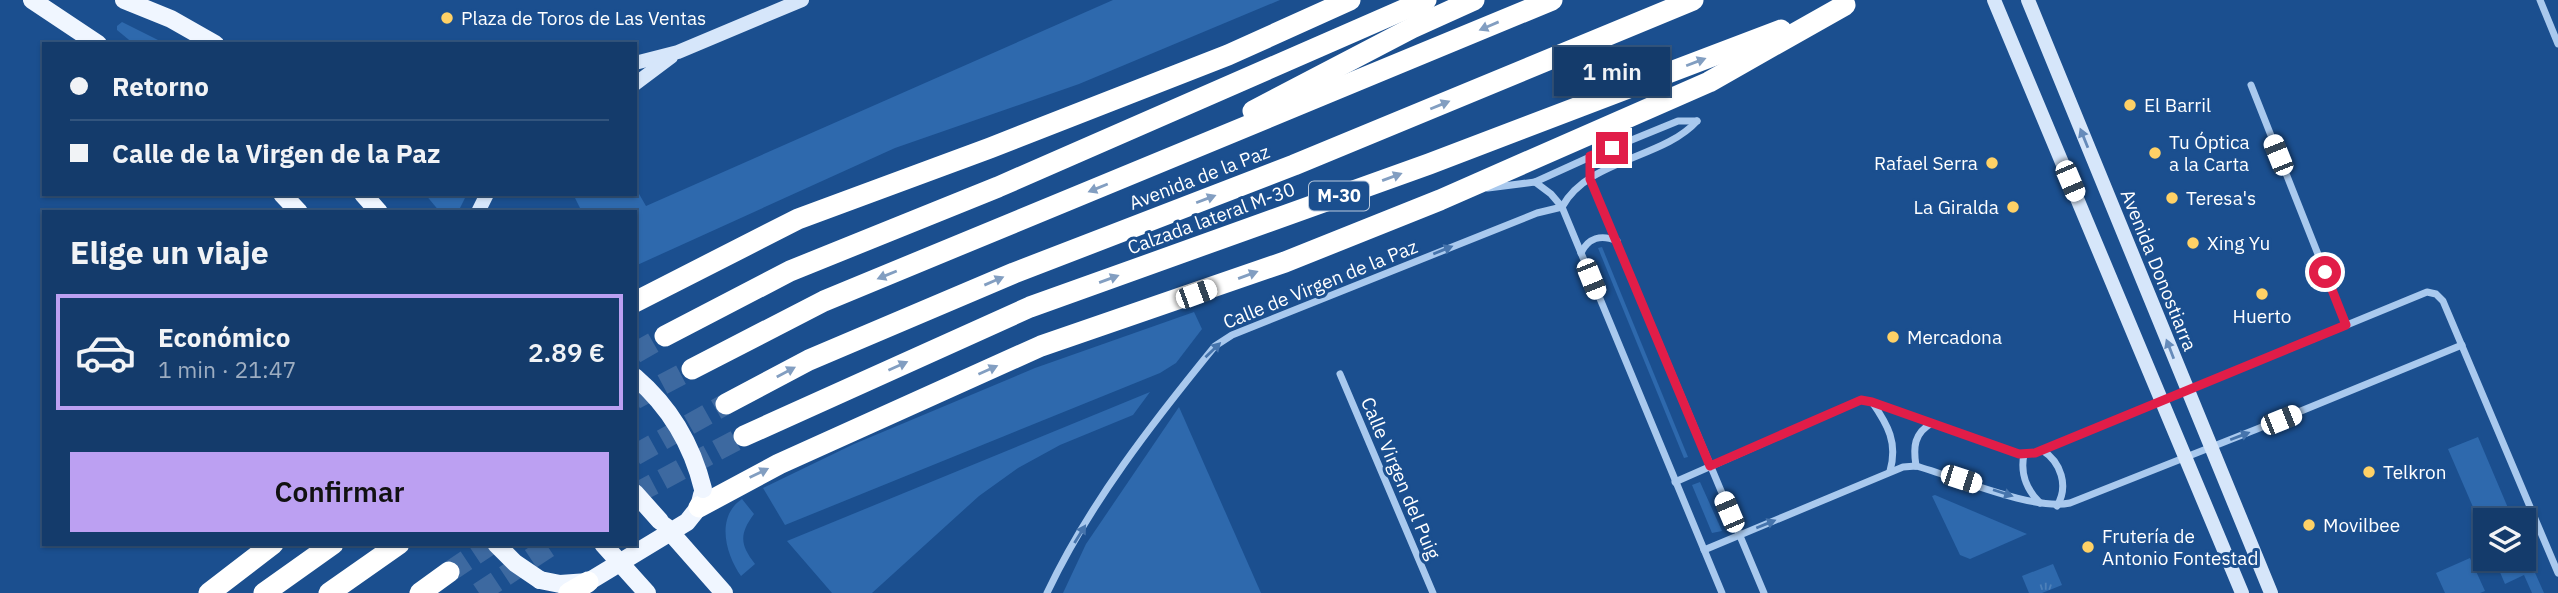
<!DOCTYPE html>
<html lang="es">
<meta charset="utf-8">
<style>
body{margin:0;font-family:"IBM Plex Sans",sans-serif;background:#1d4271;color:#f1f3f6;height:100vh;display:flex;flex-direction:column;font-size:26px;white-space:nowrap}
*{box-sizing:border-box;margin:0}
p{font-size:23px;color:#9dadc1}
.icon{flex:none;width:38px;height:38px;fill:none;stroke:currentColor;stroke-width:2;stroke-linecap:round;stroke-linejoin:round}
.map{position:relative;flex:1;overflow:hidden}
.side{position:absolute;left:42px;top:210px;width:595px;height:336px;display:flex;flex-direction:column;background:#143b6b;border-radius:0px;box-shadow:0 2px 5px #0004,0 0 0 2px #33557e}
.side>*{flex:none}
.guide{position:absolute;left:42px;top:42px;width:595px;height:154px;border-radius:0px;box-shadow:0 2px 5px #0004,0 0 0 2px #33557e;display:grid;align-content:center;height:154px;padding:0 28px;background:#143b6b}
.buttons{position:absolute;left:2473px;top:508px;display:grid;gap:14px}
.buttons a{display:grid;place-items:center;width:63px;height:63px;border-radius:0px;background:#143b6b;box-shadow:0 2px 5px #0004,0 0 0 2px #33557e;font-size:35px}
.end{position:absolute;width:32px;height:32px;margin:-16px;border:9px solid #e11d48;background:#fff;box-shadow:0 0 0 4px #fff}
.from{border-radius:50%}
.bubble{position:absolute;height:49px;border-radius:0px;background:#143b6b;box-shadow:0 2px 5px #0004,0 0 0 2px #33557e;font-size:23px;font-weight:600;line-height:49px;text-align:center}
.car{position:absolute;width:21px;height:42px;margin:-21px -10px;border-radius:9px;box-shadow:0 0 5px 2px #0007;background:linear-gradient(#fff 24%,#345 0 40%,#fff 0 76%,#345 0 86%,#fff 0)}
.guide b{display:flex;align-items:center;gap:24px;height:66px;font-size:26px}
.guide b+b{border-top:2px solid #33557e}
.guide i{width:18px;height:18px;background:#f1f3f6}
ul{padding:0;list-style:none}
li{display:flex;align-items:center;gap:21px;height:116px;margin:0 14px 10px;padding:0 14px;border:4px solid transparent;border-radius:0px}
li div{flex:1}
li b{display:block;font-size:26px}
li em{font-style:normal;font-weight:600}
li.active{border-color:#bca0f2}
li>.icon{width:63px;height:63px;stroke-width:1.5}
h2{padding:0 28px;font-size:32px;line-height:84px}
.cta{display:flex;gap:14px;margin-top:auto;padding:14px 28px}
.cta a{flex:1;height:80px;border-radius:0px;background:#bca0f2;color:#111;font-size:28px;font-weight:600;line-height:80px;text-align:center}
.map>svg:first-child{display:block}
.park{fill:url(#park-tufts)}
.garden{fill:#2e69ad}
.lines{fill:none;stroke-linecap:round;stroke-linejoin:round}
.highway-tunnel{stroke:#3d69a0;stroke-width:21;stroke-dasharray:21 10;stroke-linecap:butt}
.street{stroke:#a9c9ee;stroke-width:7}
.secondary{stroke:#d6e6fa;stroke-width:14}
.primary{stroke:#f0f6ff;stroke-width:18}
.highway{stroke:#fff;stroke-width:21}
.primary-bridge{stroke:#f0f6ff;stroke-width:18}
.oneway{fill:#829ec1}
.oneway2{fill:#668bba}
.oneway3{fill:#4674ac}
.route{stroke:#e11d48;stroke-width:9}
.poi-dot{fill:#ffd166;stroke:#1b4f8f;stroke-width:2.5}
.labels{text-anchor:middle;stroke-width:6;stroke-linejoin:round;paint-order:stroke}
.shield{fill:#1b4f8f;stroke:#bbcadd;stroke-width:2}
.shield-label{font-size:18px;font-weight:bold;fill:#fff}
.poi-label{font-size:19px;fill:#fff;stroke:#1b4f8f;text-anchor:start}
.street-label{font-size:19px;fill:#fff;stroke:#1b4f8f}
</style>
<div class="map">
<svg width="2558" height="593" viewBox="0 0 2558 593">
<defs>
<pattern id="park-tufts" width="24" height="20" patternUnits="userSpaceOnUse" patternTransform="scale(1.75)"><rect width="24" height="20" fill="#2e69ad"/><path d="M3 7l-1-3M5 7V3M7 7l1-3M15 17l-1-3M17 17v-4M19 17l1-3" fill="none" stroke="#4d80b9"/></pattern>
</defs>
<rect width="100%" height="100%" fill="#1b4f8f"/>
<!-- park -->
<path class="park" d="M 2053,564 L 2062,585 L 2042,593 L 2029,593 L 2022,576 Z"/>
<!-- garden -->
<g class="garden">
<path d="M 1113,0 L 1280,0 L 1079,84 L 895,148 L 635,266 L 635,212 L 582,212 L 573,194 L 635,194 L 635,187 L 646,206 Z"/>
<path d="M 122,22 L 158,40 L 157,44 L 134,44 L 117,30 L 117,26 Z"/>
<path d="M 425,194 L 467,194 L 458,212 L 440,212 Z"/>
<path d="M 1602,247 L 1688,457 L 1684,458 L 1598,248 Z"/>
<path d="M 1194,312 L 1202,329 L 1176,363 L 1160,373 L 785,525 L 763,488 L 854,444 L 1035,368 Z"/>
<path d="M 1150,392 L 1133,415 L 1060,445 L 1018,468 L 979,496 L 872,593 L 832,593 L 787,541 Z"/>
<path d="M 1179,407 L 1261,593 L 1063,593 L 1086,544 Z"/>
<path d="M 2478,437 L 2511,515 L 2501,520 L 2485,520 L 2485,527 L 2482,528 L 2448,449 Z"/>
<path d="M 1700,482 L 1722,531 L 1712,533 L 1692,485 Z"/>
<path d="M 1935,495 L 2027,534 L 1970,559 L 1960,555 L 1932,496 Z"/>
<path d="M 742,499 L 754,514 C 739,534 740,545 755,564 L 741,576 C 726,555 715,517 742,499 Z"/>
<path d="M 2524,548 L 2544,593 L 2532,593 L 2524,575 L 2505,584 L 2494,558 L 2524,558 Z"/>
<path d="M 2470,558 L 2485,591 L 2480,593 L 2445,593 L 2436,573 Z"/>
</g>
<g class="lines">
<!-- highway-tunnel -->
<g class="highway-tunnel">
<path d="M 635,353 L 665,336"/>
<path d="M 635,399 L 692,369"/>
<path d="M 635,455 L 726,404"/>
<path d="M 635,494 L 744,436"/>
<path d="M 449,572 L 491,544"/>
<path d="M 479,593 L 553,544"/>
</g>
<!-- street -->
<g class="street">
<path d="M 2540,0 L 2558,44"/>
<path d="M 2251,85 L 2346,325"/>
<path d="M 1590,157 L 1590,179 L 1764,593"/>
<path d="M 1535,182 L 1590,157 L 1678,121 L 1697,121"/>
<path d="M 1488,188 L 1535,182 L 1551,194 L 1562,207 L 1722,593"/>
<path d="M 1581,253 C 1588,238 1601,234 1617,241"/>
<path d="M 1340,374 L 1433,593"/>
<path d="M 1872,402 C 1888,425 1898,443 1890,471"/>
<path d="M 2042,450 C 2061,462 2069,486 2057,506"/>
<path d="M 2024,454 C 2020,474 2026,489 2040,503"/>
<path d="M 1916,466 C 1913,447 1914,433 1932,423"/>
<path d="M 1675,482 L 1861,400 L 1872,402 L 2019,454 L 2035,453 L 2427,292 L 2436,294 L 2443,301 L 2558,573"/>
<path d="M 1704,550 L 1903,467 L 1916,466 C 1956,477 2033,511 2070,503 L 2257,429 L 2462,345"/>
<path d="M 1047,593 C 1089,504 1153,422 1215,346 L 1232,335 L 1537,213 L 1562,207 C 1588,159 1663,159 1697,121"/>
</g>
<!-- secondary -->
<g class="secondary">
<path d="M 1994,0 L 2242,593"/>
<path d="M 2028,0 L 2271,593"/>
<path d="M 635,63 L 678,52 L 802,0"/>
<path d="M 635,84 L 671,57"/>
<path d="M 478,212 L 487,194"/>
</g>
<!-- primary -->
<g class="primary">
<path d="M 32,0 L 98,44"/>
<path d="M 124,0 L 171,19 L 215,44"/>
<path d="M 282,194 L 299,212"/>
<path d="M 363,194 L 379,212"/>
<path d="M 665,526 L 724,593"/>
<path d="M 603,544 L 647,593"/>
<path d="M 540,580 L 560,584 L 588,582 L 687,522 L 699,507 L 702,495"/>
</g>
<!-- highway -->
<g class="highway">
<path d="M 1253,111 L 1412,28 L 1474,0"/>
<path d="M 635,302 L 798,219 L 990,148 L 1228,55 L 1350,0"/>
<path d="M 665,336 L 790,271 L 998,187 L 1426,0"/>
<path d="M 692,369 L 824,301 L 1552,0"/>
<path d="M 726,404 L 809,360 L 1014,273 L 1294,165 L 1693,0"/>
<path d="M 744,436 L 1030,307 L 1429,164 L 1781,30"/>
<path d="M 699,507 L 779,464 L 1041,346 L 1285,262 L 1440,200 L 1709,82 L 1845,5"/>
<path d="M 209,593 L 273,544"/>
<path d="M 264,593 L 333,544"/>
<path d="M 329,593 L 399,544"/>
<path d="M 420,593 L 449,572"/>
<path d="M 569,593 L 588,582"/>
</g>
<!-- primary-bridge -->
<g class="primary-bridge">
<path d="M 635,377 C 670,407 692,444 703,489"/>
<path d="M 635,493 L 660,521"/>
<path d="M 496,544 L 515,563 L 540,580"/>
</g>
</g>
<!-- one-way arrows -->
<defs><path id="oneway-solid" d="M-6-.8H1V-3.2L6.5 0L1 3.2V.8H-6Z" transform="scale(1.75)"/></defs>
<g class="oneway">
<use href="#oneway-solid" transform="translate(1489 26) rotate(157)"/>
<use href="#oneway-solid" transform="translate(1696 62) rotate(-21)"/>
<use href="#oneway-solid" transform="translate(1440 105) rotate(-22)"/>
<use href="#oneway-solid" transform="translate(1392 177) rotate(-20)"/>
<use href="#oneway-solid" transform="translate(1098 188) rotate(158)"/>
<use href="#oneway-solid" transform="translate(1206 199) rotate(-21)"/>
<use href="#oneway-solid" transform="translate(887 275) rotate(158)"/>
<use href="#oneway-solid" transform="translate(1248 275) rotate(-20)"/>
<use href="#oneway-solid" transform="translate(1109 279) rotate(-20)"/>
<use href="#oneway-solid" transform="translate(994 281) rotate(-23)"/>
<use href="#oneway-solid" transform="translate(898 366) rotate(-24)"/>
<use href="#oneway-solid" transform="translate(988 370) rotate(-24)"/>
<use href="#oneway-solid" transform="translate(786 372) rotate(-28)"/>
<use href="#oneway-solid" transform="translate(759 473) rotate(-26)"/>
</g>
<g class="oneway2">
<use href="#oneway-solid" transform="translate(2084 138) rotate(-112)"/>
<use href="#oneway-solid" transform="translate(2170 349) rotate(-111)"/>
</g>
<g class="oneway3">
<use href="#oneway-solid" transform="translate(1443 250) rotate(-22)"/>
<use href="#oneway-solid" transform="translate(1213 350) rotate(-44)"/>
<use href="#oneway-solid" transform="translate(2240 436) rotate(-21)"/>
<use href="#oneway-solid" transform="translate(2003 493) rotate(18)"/>
<use href="#oneway-solid" transform="translate(1766 524) rotate(-22)"/>
<use href="#oneway-solid" transform="translate(1080 534) rotate(-58)"/>
</g>
<g class="lines">
<!-- route -->
<path class="route" d="M 1612,148 L 1590,156 L 1590,179 L 1710,466 L 1861,400 L 1872,402 L 2019,454 L 2035,453 L 2346,325 L 2325,272"/>
</g>
<!-- markers -->
<g class="poi-dot">
<circle cx="447" cy="18" r="7"/>
<circle cx="2130" cy="105" r="7"/>
<circle cx="2155" cy="153" r="7"/>
<circle cx="1992" cy="163" r="7"/>
<circle cx="2172" cy="198" r="7"/>
<circle cx="2013" cy="207" r="7"/>
<circle cx="2193" cy="243" r="7"/>
<circle cx="2262" cy="294" r="7"/>
<circle cx="1893" cy="337" r="7"/>
<circle cx="2369" cy="472" r="7"/>
<circle cx="2309" cy="525" r="7"/>
<circle cx="2088" cy="547" r="7"/>
</g>
<g class="labels">
<!-- shield labels -->
<rect class="shield" x="1309" y="181.5" width="60" height="29" rx="5"/>
<g class="shield-label">
<text x="1339" y="202">M-30</text>
</g>
<!-- poi labels -->
<g class="poi-label">
<text x="461" y="25">Plaza de Toros de Las Ventas</text>
<text x="2144" y="112">El Barril</text>
<text x="2169" y="149">Tu Óptica<tspan x="2169" dy="22">a la Carta</tspan></text>
<text x="1978" y="170" text-anchor="end">Rafael Serra</text>
<text x="2186" y="205">Teresa's</text>
<text x="1999" y="214" text-anchor="end">La Giralda</text>
<text x="2207" y="250">Xing Yu</text>
<text x="2262" y="323" text-anchor="middle">Huerto</text>
<text x="1907" y="344">Mercadona</text>
<text x="2383" y="479">Telkron</text>
<text x="2323" y="532">Movilbee</text>
<text x="2102" y="543">Frutería de<tspan x="2102" dy="22">Antonio Fontestad</tspan></text>
</g>
<!-- street labels -->
<g class="street-label">
<text transform="translate(1199 177) rotate(-21)" y="7">Avenida de la Paz</text>
<text transform="translate(1211 218) rotate(-20)" y="7">Calzada lateral M-30</text>
<text transform="translate(2159 270) rotate(68)" y="7">Avenida Donostiarra</text>
<text transform="translate(1320 284) rotate(-22)" y="7">Calle de Virgen de la Paz</text>
<text transform="translate(1401 478) rotate(67)" y="7">Calle Virgen del Puig</text>
</g>
</g>
</svg>
<div class="buttons">
<a><svg class="icon" aria-label="layers" viewBox="0 0 24 24"><path d="M12 4l9 5-9 5-9-5zM3 14l9 5 9-5"/></svg></a>
</div>
<i class="end from" style="left:2325px;top:272px"></i>
<i class="end" style="left:1612px;top:148px"></i>
<div class="bubble" style="left:1554px;top:47px;width:116px">1 min</div>
<i class="car" style="left:2278px;top:155px;rotate:338deg"></i>
<i class="car" style="left:2070px;top:181px;rotate:157deg"></i>
<i class="car" style="left:1591px;top:279px;rotate:158deg"></i>
<i class="car" style="left:1196px;top:294px;rotate:70deg"></i>
<i class="car" style="left:2281px;top:420px;rotate:68deg"></i>
<i class="car" style="left:1961px;top:479px;rotate:108deg"></i>
<i class="car" style="left:1729px;top:512px;rotate:337deg"></i>
<div class="guide">
<b><i class="from"></i>Retorno</b>
<b><i></i>Calle de la Virgen de la Paz</b>
</div>
<section class="side">
<h2>Elige un viaje</h2>
<ul>
<li class="active"><svg class="icon" aria-label="car" viewBox="0 0 24 24"><path d="M5 17H2v-5l4-1 3-4h7l3 4 3 1v5h-3M9 17h6M6 11h13"/><circle cx="7" cy="17" r="2"/><circle cx="17" cy="17" r="2"/></svg><div><b>Económico</b><p>1 min · 21:47</p></div><em>2.89 €</em></li>
</ul>
<div class="cta"><a>Confirmar</a></div>
</section>
</div>
